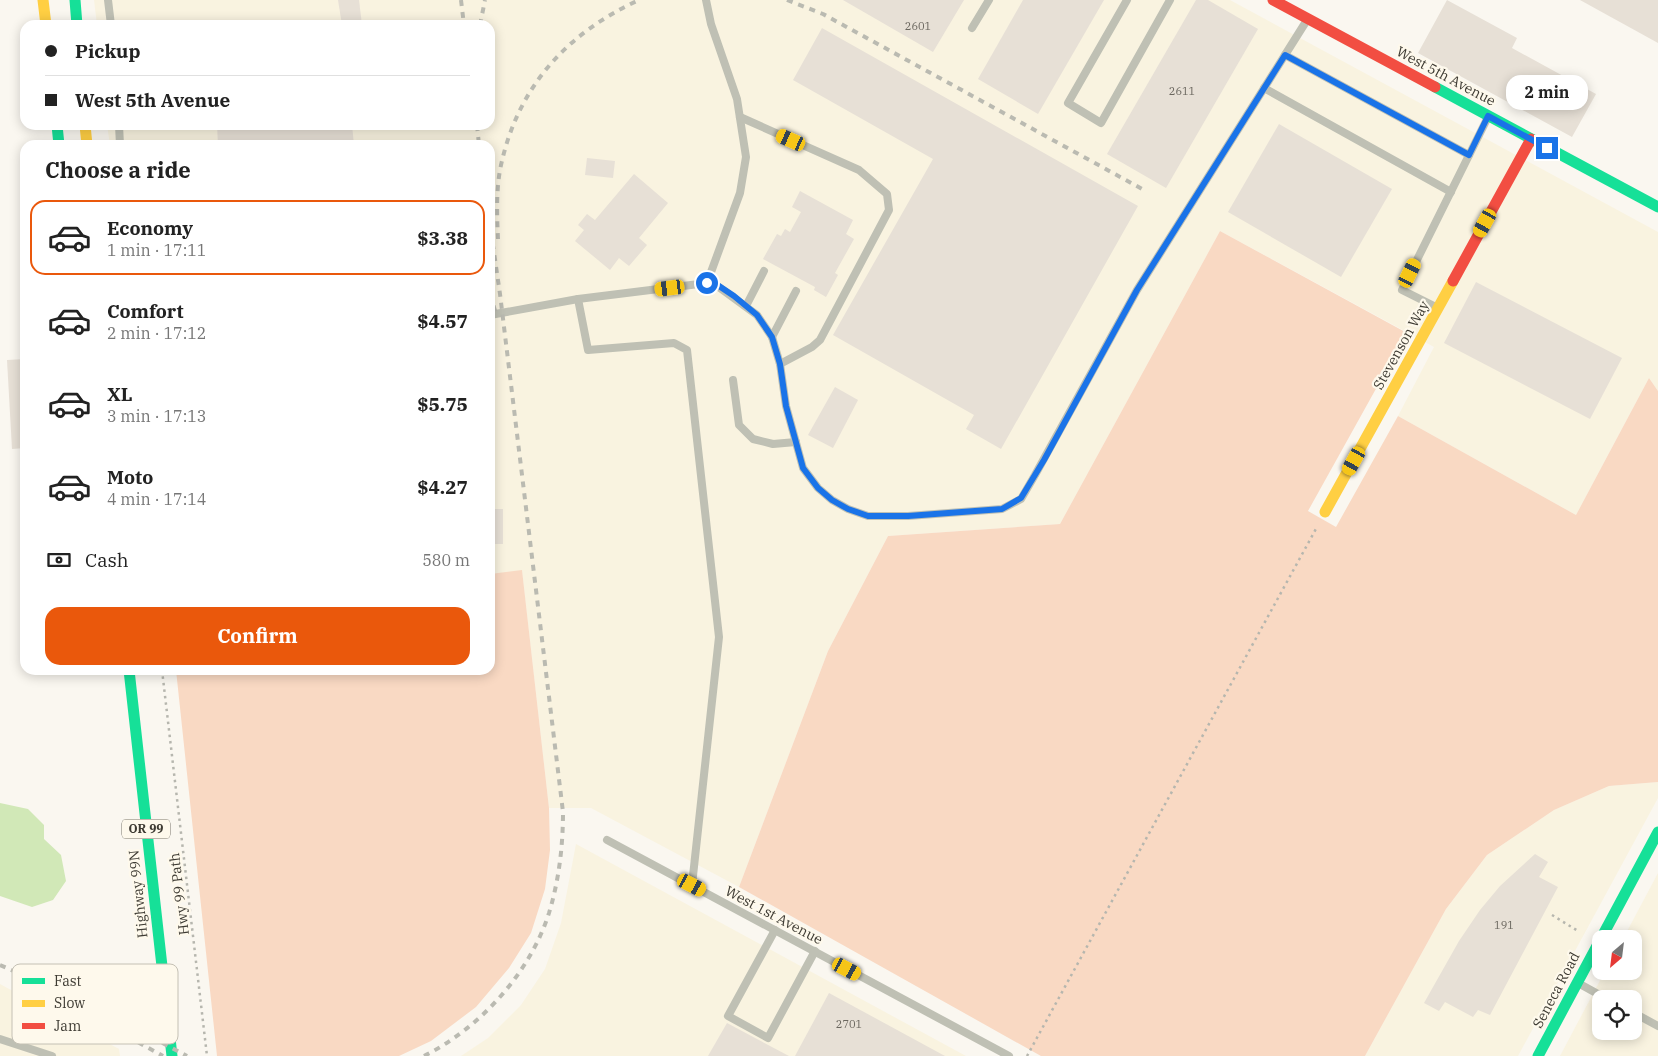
<!DOCTYPE html>
<meta charset="utf-8">
<style>
body{margin:0;font-family:"IBM Plex Serif",serif;background:#f6f6f6;color:#222;height:100vh;display:flex;flex-direction:column;font-size:19px;white-space:nowrap}
*{box-sizing:border-box;margin:0}
p{font-size:16px;color:#767676}
.icon{flex:none;width:28px;height:28px;fill:none;stroke:currentColor;stroke-width:2;stroke-linecap:round;stroke-linejoin:round}
.map{position:relative;flex:1;overflow:hidden}
.sheet{position:absolute;left:20px;top:140px;width:475px;height:535px;display:flex;flex-direction:column;background:#fff;border-radius:15px;box-shadow:0 2px 12px #0003}
.sheet>*{flex:none}
.banner{position:absolute;left:20px;top:20px;width:475px;height:110px;border-radius:15px;box-shadow:0 2px 12px #0003;display:grid;align-content:center;height:110px;padding:0 25px;background:#fff}
.needle{width:32px;rotate:208deg}
.tools{position:absolute;left:1592px;top:930px;display:grid;gap:10px}
.tools a{display:grid;place-items:center;width:50px;height:50px;border-radius:10px;background:#fff;box-shadow:0 2px 12px #0003;font-size:25px}
.end{position:absolute;width:22px;height:22px;margin:-11px;border:6px solid #1a73e8;background:#fff;box-shadow:0 0 0 2px #fff}
.from{border-radius:50%}
.bubble{position:absolute;height:35px;border-radius:15px;background:#fff;box-shadow:0 2px 12px #0003;font-size:16px;font-weight:700;line-height:35px;text-align:center}
.car{position:absolute;width:15px;height:30px;margin:-15px -8px;border-radius:6px;box-shadow:0 0 4px 1px #0007;background:linear-gradient(#f5c518 24%,#345 0 40%,#f5c518 0 76%,#345 0 86%,#f5c518 0)}
.banner b{display:flex;align-items:center;gap:18px;height:48px;font-size:19px}
.banner b+b{border-top:1px solid #e0e0e0}
.banner i{width:12px;height:12px;background:#222}
ul{padding:0;list-style:none}
li{display:flex;align-items:center;gap:15px;height:75px;margin:0 10px 8px;padding:0 15px;border:2px solid transparent;border-radius:15px}
li div{flex:1}
li b{display:block;font-size:19px}
li em{font-style:normal;font-weight:700}
li.selected{border-color:#ea580c}
li>.icon{width:45px;height:45px;stroke-width:1.5}
h2{padding:0 25px;font-size:22px;line-height:60px}
.pay{display:flex;align-items:center;gap:12px;height:55px;padding:0 25px;font-size:19px}
.pay p{margin-inline-start:auto}
.button{display:flex;gap:10px;margin-top:auto;padding:10px 25px}
.button a{flex:1;height:58px;border-radius:15px;background:#ea580c;color:#fff;font-size:20px;font-weight:700;line-height:58px;text-align:center}
.map>svg:first-child{display:block}
.built{fill:#f9f3e0;fill-rule:evenodd}
.green{fill:#f9d9c3}
.water{fill:#d1e8b7}
.building{fill:#e7e0d6}
.lines{fill:none;stroke-linecap:round;stroke-linejoin:round}
.path{stroke:#b6b6ae;stroke-width:2.5;stroke-dasharray:2.5 4;stroke-linecap:butt}
.lane{stroke:#bfc0b4;stroke-width:8}
.fast{stroke:#16e098;stroke-width:11}
.slow{stroke:#ffcf43;stroke-width:11}
.jam{stroke:#f24e42;stroke-width:11}
.rail{stroke:#babab1;stroke-width:4;stroke-dasharray:6 6;stroke-linecap:butt}
.route{stroke:#1a73e8;stroke-width:6}
.labels{text-anchor:middle;stroke-width:4.5;stroke-linejoin:round;paint-order:stroke}
.number-label{font-size:11px;fill:#6a665e}
.shield{fill:#fef9ec;stroke:#78746a;stroke-width:1}
.shield-label{font-size:12px;font-weight:bold;fill:#3e3b33}
.street-label{font-size:14px;fill:#3e3b33;stroke:#fef9ec}
.key{fill:#fef9ec;stroke:#c4c0b4;stroke-width:1}
.key-label{font-size:14px;fill:#3e3b33}
</style>
<div class="map">
<svg width="1658" height="1056" viewBox="0 0 1658 1056">
<rect width="100%" height="100%" fill="#faf7f0"/>
<!-- built -->
<g class="built">
<path d="M 94,0 L 1230,0 L 1658,232 L 1658,391 L 1649,378 L 1576,515 L 1398,416 L 1434,347 L 1220,231 L 1060,524 L 888,536 L 828,651 L 739,887 L 591,808 L 549,808 L 522,571 L 490,574 L 490,145 L 110,145 L 107,125 L 490,125 L 490,25 L 97,25 Z"/>
<path d="M 1658,782 L 1658,798 L 1518,1056 L 1365,1056 L 1446,909 L 1487,855 L 1554,810 L 1609,786 Z"/>
<path d="M 576,844 L 966,1056 L 461,1056 L 488,1038 L 521,1005 L 545,969 L 561,923 Z"/>
<path d="M 1658,873 L 1658,1056 L 1560,1056 L 1605,971 L 1634,971 L 1634,939 L 1623,939 ZM 1601,999 L 1634,999 L 1634,1031 L 1601,1031 Z"/>
<path d="M 0,984 L 119,1049 L 120,1056 L 0,1056 Z"/>
</g>
<!-- green -->
<g class="green">
<path d="M 1220,231 L 1407,333 L 1308,511 L 1336,527 L 1398,416 L 1576,515 L 1649,378 L 1658,391 L 1658,782 L 1609,786 L 1554,810 L 1487,855 L 1446,909 L 1365,1056 L 1041,1056 L 739,887 L 828,651 L 888,536 L 1060,524 Z"/>
<path d="M 522,570 L 549,808 L 550,850 L 545,889 L 531,933 L 509,968 L 476,1007 L 431,1041 L 399,1056 L 217,1056 L 176,670 L 490,670 L 490,574 Z"/>
</g>
<!-- water -->
<path class="water" d="M 0,803 L 28,809 L 44,825 L 44,839 L 61,855 L 66,881 L 53,900 L 32,907 L 0,896 Z"/>
<!-- building -->
<g class="building">
<path d="M 338,0 L 359,0 L 362,25 L 342,25 Z"/>
<path d="M 843,0 L 964,0 L 933,52 Z"/>
<path d="M 1023,0 L 1104,0 L 1038,114 L 978,79 Z"/>
<path d="M 1196,0 L 1208,0 L 1258,29 L 1166,188 L 1107,154 Z"/>
<path d="M 1447,0 L 1517,38 L 1512,48 L 1596,94 L 1572,137 L 1418,53 Z"/>
<path d="M 1580,0 L 1658,0 L 1658,43 Z"/>
<path d="M 822,28 L 1138,206 L 1001,449 L 966,429 L 974,415 L 833,335 L 933,159 L 793,80 Z"/>
<path d="M 1279,124 L 1392,189 L 1341,277 L 1228,212 Z"/>
<path d="M 217,125 L 352,125 L 354,145 L 218,145 Z"/>
<path d="M 587,158 L 615,161 L 613,178 L 585,175 Z"/>
<path d="M 634,174 L 668,203 L 639,238 L 647,245 L 629,266 L 619,258 L 610,270 L 575,241 L 584,230 L 578,225 L 587,214 L 595,220 Z"/>
<path d="M 800,191 L 853,220 L 846,234 L 854,239 L 835,273 L 838,275 L 826,297 L 814,290 L 815,287 L 763,259 L 777,234 L 781,236 L 785,229 L 790,232 L 801,212 L 792,207 Z"/>
<path d="M 1476,282 L 1622,358 L 1590,419 L 1444,343 Z"/>
<path d="M 25,359 L 25,448 L 12,449 L 7,360 Z"/>
<path d="M 835,387 L 858,400 L 833,448 L 808,435 Z"/>
<rect x="490" y="509" width="13" height="35"/>
<path d="M 1535,854 L 1548,862 L 1539,877 L 1558,887 L 1490,1015 L 1478,1010 L 1473,1017 L 1445,1002 L 1439,1011 L 1424,1003 L 1459,941 L 1480,910 L 1500,886 Z"/>
<path d="M 829,993 L 945,1056 L 795,1056 Z"/>
<path d="M 727,1023 L 789,1056 L 708,1056 Z"/>
</g>
<g class="lines">
<!-- path -->
<g class="path">
<path d="M 162,670 L 207,1056"/>
<path d="M 1552,915 L 1578,931"/>
<path d="M 1027,1056 L 1317,527"/>
</g>
<!-- lane -->
<g class="lane">
<path d="M 108,0 L 111,25"/>
<path d="M 706,0 L 711,24 L 737,99 L 746,157 L 740,193 L 707,283"/>
<path d="M 1127,0 L 1068,103 L 1101,123 L 1170,0"/>
<path d="M 972,28 L 989,0"/>
<path d="M 1285,55 L 1469,155"/>
<path d="M 1264,88 L 1451,192"/>
<path d="M 740,117 L 859,170 L 887,194 L 889,210 L 820,340 L 812,347 L 780,364"/>
<path d="M 119,125 L 120,145"/>
<path d="M 578,299 L 588,350 L 674,343 L 687,350 L 719,637 L 692,885"/>
<path d="M 746,306 L 764,271"/>
<path d="M 1436,307 L 1402,290 L 1488,117"/>
<path d="M 490,315 L 578,299 L 707,283 L 716,285 L 757,315 L 772,337 L 780,364 L 786,406 L 803,468 L 818,488 L 832,500 L 848,509 L 868,516 L 908,516 L 1002,509 L 1021,499 L 1035,475 L 1137,290 L 1307,20"/>
<path d="M 772,337 L 796,291"/>
<path d="M 733,380 L 739,425 L 753,439 L 773,444 L 796,442"/>
<path d="M 607,840 L 1009,1056"/>
<path d="M 775,930 L 728,1016 L 768,1038 L 815,951"/>
<path d="M 1578,983 L 1607,999"/>
<path d="M 1634,1013 L 1658,1026"/>
<path d="M 0,1039 L 52,1056"/>
</g>
<!-- fast -->
<g class="fast">
<path d="M 75,0 L 77,25"/>
<path d="M 1435,87 L 1658,207"/>
<path d="M 57,125 L 59,145"/>
<path d="M 129,670 L 172,1056"/>
<path d="M 1538,1056 L 1658,832"/>
</g>
<!-- slow -->
<g class="slow">
<path d="M 43,0 L 46,25"/>
<path d="M 85,125 L 87,145"/>
<path d="M 1325,512 L 1453,281"/>
</g>
<!-- jam -->
<g class="jam">
<path d="M 1273,0 L 1435,87"/>
<path d="M 1453,281 L 1531,139"/>
</g>
<!-- rail -->
<g class="rail">
<path d="M 461,0 L 464,25"/>
<path d="M 787,0 L 823,14 L 1144,190"/>
<path d="M 480,25 L 485,0"/>
<path d="M 477,125 L 479,145"/>
<path d="M 498,239 C 497,217 496,193 500,170 C 516,89 565,34 639,0"/>
<path d="M 490,294 L 497,317"/>
<path d="M 0,965 L 89,1004 L 187,1056"/>
<path d="M 54,996 L 163,1056"/>
<path d="M 424,1056 C 480,1028 530,973 549,913 C 559,880 563,846 563,812 L 500,294 L 490,225"/>
</g>
</g>
<g class="lines">
<!-- route -->
<path class="route" d="M 707,283 L 716,284 L 734,296 L 757,315 L 772,337 L 780,364 L 786,406 L 803,468 L 818,488 L 832,500 L 848,509 L 868,516 L 908,516 L 1002,509 L 1021,498 L 1044,460 L 1137,290 L 1285,55 L 1469,155 L 1488,116 L 1547,148"/>
</g>
<g class="labels">
<!-- number labels -->
<g class="number-label">
<text x="918" y="30">2601</text>
<text x="1182" y="95">2611</text>
<text x="1504" y="929">191</text>
<text x="849" y="1028">2701</text>
</g>
<!-- shield labels -->
<rect class="shield" x="122" y="819.5" width="48" height="19" rx="4"/>
<g class="shield-label">
<text x="146" y="833">OR 99</text>
</g>
<!-- street labels -->
<g class="street-label">
<text transform="translate(1446 76) rotate(28)" y="5">West 5th Avenue</text>
<text transform="translate(1401 345) rotate(-61)" y="5">Stevenson Way</text>
<text transform="translate(138 894) rotate(-96)" y="5">Highway 99N</text>
<text transform="translate(179 894) rotate(-97)" y="5">Hwy 99 Path</text>
<text transform="translate(774 915) rotate(28)" y="5">West 1st Avenue</text>
<text transform="translate(1556 990) rotate(-62)" y="5">Seneca Road</text>
</g>
</g>
<!-- legend -->
<rect x="12" y="964" width="166" height="80" rx="8" class="key"/>
<rect x="22" y="978" width="23" height="6" fill="#16e098"/>
<rect x="22" y="1000" width="23" height="7" fill="#ffcf43"/>
<rect x="22" y="1023" width="23" height="6" fill="#f24e42"/>
<g class="key-label">
<text x="54" y="986">Fast</text>
<text x="54" y="1008">Slow</text>
<text x="54" y="1031">Jam</text>
</g>
</svg>
<div class="tools">
<a><svg class="needle" viewBox="-14 -14 28 28"><path d="M0-13l5 13h-10z" fill="#e53935"/><path d="M0 13l5-13h-10z" fill="#767676"/></svg></a>
<a><svg class="icon" aria-label="locate" viewBox="0 0 24 24"><circle cx="12" cy="12" r="6"/><path d="M12 2v4M12 18v4M2 12h4M18 12h4"/></svg></a>
</div>
<i class="end from" style="left:707px;top:283px"></i>
<i class="end" style="left:1547px;top:148px"></i>
<div class="bubble" style="left:1506px;top:75px;width:82px">2 min</div>
<i class="car" style="left:791px;top:140px;rotate:294deg"></i>
<i class="car" style="left:1485px;top:223px;rotate:209deg"></i>
<i class="car" style="left:1410px;top:273px;rotate:26deg"></i>
<i class="car" style="left:670px;top:288px;rotate:263deg"></i>
<i class="car" style="left:1354px;top:461px;rotate:209deg"></i>
<i class="car" style="left:692px;top:885px;rotate:118deg"></i>
<i class="car" style="left:847px;top:969px;rotate:118deg"></i>
<div class="banner">
<b><i class="from"></i>Pickup</b>
<b><i></i>West 5th Avenue</b>
</div>
<section class="sheet">
<h2>Choose a ride</h2>
<ul>
<li class="selected"><svg class="icon" aria-label="car" viewBox="0 0 24 24"><path d="M5 17H2v-5l4-1 3-4h7l3 4 3 1v5h-3M9 17h6M6 11h13"/><circle cx="7" cy="17" r="2"/><circle cx="17" cy="17" r="2"/></svg><div><b>Economy</b><p>1 min · 17:11</p></div><em>$3.38</em></li>
<li><svg class="icon" aria-label="car" viewBox="0 0 24 24"><path d="M5 17H2v-5l4-1 3-4h7l3 4 3 1v5h-3M9 17h6M6 11h13"/><circle cx="7" cy="17" r="2"/><circle cx="17" cy="17" r="2"/></svg><div><b>Comfort</b><p>2 min · 17:12</p></div><em>$4.57</em></li>
<li><svg class="icon" aria-label="car" viewBox="0 0 24 24"><path d="M5 17H2v-5l4-1 3-4h7l3 4 3 1v5h-3M9 17h6M6 11h13"/><circle cx="7" cy="17" r="2"/><circle cx="17" cy="17" r="2"/></svg><div><b>XL</b><p>3 min · 17:13</p></div><em>$5.75</em></li>
<li><svg class="icon" aria-label="car" viewBox="0 0 24 24"><path d="M5 17H2v-5l4-1 3-4h7l3 4 3 1v5h-3M9 17h6M6 11h13"/><circle cx="7" cy="17" r="2"/><circle cx="17" cy="17" r="2"/></svg><div><b>Moto</b><p>4 min · 17:14</p></div><em>$4.27</em></li>
</ul>
<div class="pay"><svg class="icon" aria-label="cash" viewBox="0 0 24 24"><path d="M3 7h18v10H3z"/><circle cx="12" cy="12" r="2"/></svg>Cash<p>580 m</p></div>
<div class="button"><a>Confirm</a></div>
</section>
</div>
